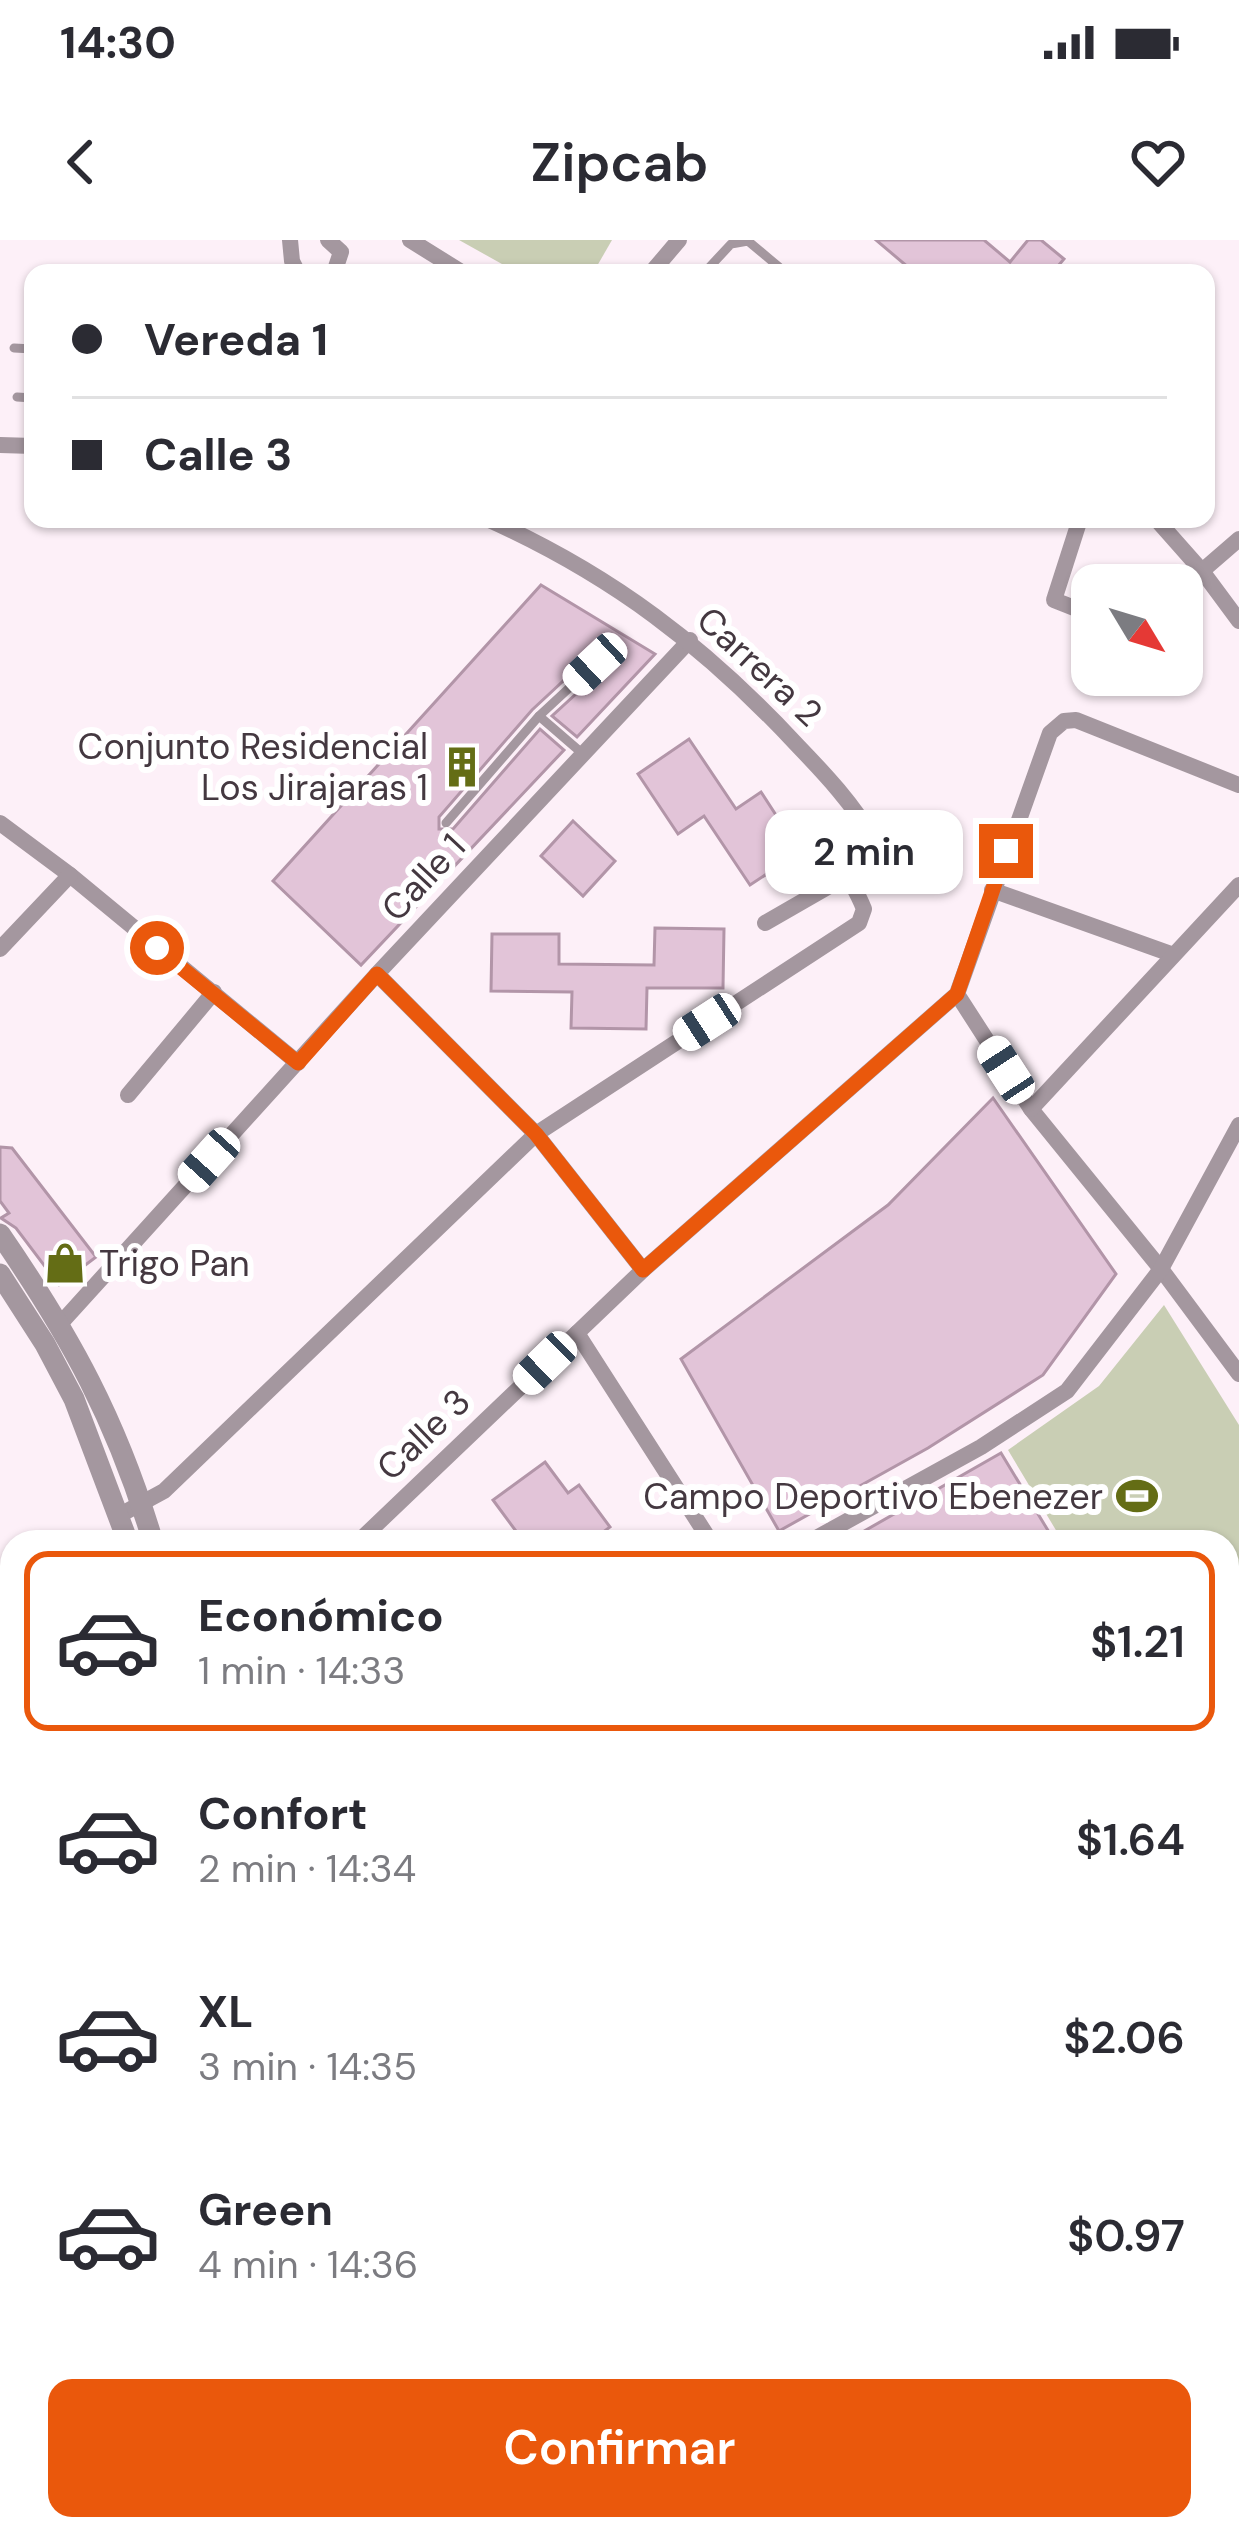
<!DOCTYPE html>
<html lang="es">
<meta charset="utf-8">
<style>
body{margin:0;font-family:"DM Sans",sans-serif;background:#f7f7f7;color:#2b2b33;height:100vh;display:flex;flex-direction:column;font-size:45px;white-space:nowrap}
*{box-sizing:border-box;margin:0}
p{font-size:39px;color:#7c7c81}
.icon{flex:none;width:66px;height:66px;fill:none;stroke:currentColor;stroke-width:2;stroke-linecap:round;stroke-linejoin:round}
.map{position:relative;flex:1;overflow:hidden}
.drawer{position:absolute;left:0px;top:1290px;width:1239px;height:1011px;display:flex;flex-direction:column;background:#fff;border-radius:36px 36px 0 0;box-shadow:0 3px 9px #0004}
.drawer>*{flex:none}
.top-card{position:absolute;left:24px;top:24px;width:1191px;height:264px;border-radius:24px;box-shadow:0 3px 9px #0004;display:grid;align-content:center;height:264px;padding:0 48px;background:#fff}
.needle{width:78px;rotate:128deg}
.tools{position:absolute;left:1071px;top:324px;display:grid;gap:24px}
.tools a{display:grid;place-items:center;width:132px;height:132px;border-radius:24px;background:#fff;box-shadow:0 3px 9px #0004;font-size:60px}
.end{position:absolute;width:54px;height:54px;margin:-27px;border:15px solid #ea580c;background:#fff;box-shadow:0 0 0 6px #fff}
.from{border-radius:50%}
.bubble{position:absolute;height:84px;border-radius:24px;background:#fff;box-shadow:0 3px 9px #0004;font-size:39px;font-weight:600;line-height:84px;text-align:center}
.car{position:absolute;width:36px;height:72px;margin:-36px -18px;border-radius:15px;box-shadow:0 0 9px 3px #0007;background:linear-gradient(#fff 24%,#345 0 40%,#fff 0 76%,#345 0 86%,#fff 0)}
.top-card b{display:flex;align-items:center;gap:42px;height:114px;font-size:45px}
.top-card b+b{border-top:3px solid #e1e1e2}
.top-card i{width:30px;height:30px;background:#2b2b33}
ul{padding:21px 0 0;list-style:none}
li{display:flex;align-items:center;gap:36px;height:180px;margin:0 24px 18px;padding:0 24px;border:6px solid transparent;border-radius:24px}
li div{flex:1}
li b{display:block;font-size:45px}
li em{font-style:normal;font-weight:600}
li.on{border-color:#ea580c}
li>.icon{width:108px;height:108px;stroke-width:1.5}
.action{display:flex;gap:24px;margin-top:auto;padding:24px 48px}
.action a{flex:1;height:138px;border-radius:24px;background:#ea580c;color:#fff;font-size:48px;font-weight:600;line-height:138px;text-align:center}
.status{display:flex;justify-content:space-between;align-items:center;height:84px;padding:0 60px;background:#fff;direction:ltr}
.status svg{height:33px;fill:currentColor}
header{display:flex;justify-content:space-between;align-items:center;height:156px;padding:0 48px;background:#fff;font-size:54px;font-weight:600}
.map>svg:first-child{display:block}
.built{fill:#fcdef1}
.green{fill:#c9ceb4}
.lines{fill:none;stroke-linecap:round;stroke-linejoin:round}
.stream{stroke:#999e82;stroke-width:6}
.building{fill:#e2c4d8;stroke:#b295a8;stroke-width:3}
.service{stroke:#a4979f;stroke-width:9}
.minor{stroke:#a4979f;stroke-width:16}
.tertiary{stroke:#a4979f;stroke-width:21}
.route{stroke:#ea580c;stroke-width:15}
.labels{text-anchor:middle;stroke-width:12;stroke-linejoin:round;paint-order:stroke}
.street-label{font-size:36px;fill:#443840;stroke:#fff}
.poi-label{font-size:36px;fill:#443840;stroke:#fff;text-anchor:end}
</style>
<div class="status"><b>14:30</b><svg viewBox="0 0 49 12"><path d="M0 12V9h3v3zM5 12V6h3v6zM10 12V3h3v9zM15 12V0h3v12zM26 1h20v11H26zM47 4h2v5h-2z"/></svg></div>
<header><svg class="icon" aria-label="back" viewBox="0 0 24 24"><path d="M15 5l-7 7 7 7"/></svg>Zipcab<svg class="icon" aria-label="heart" viewBox="0 0 24 24"><path d="M12 20l-8-8c-3-5 5-10 8-4 3-6 11-1 8 4z"/></svg></header>
<div class="map">
<svg width="1239" height="2300" viewBox="0 0 1239 2300">
<rect width="100%" height="100%" fill="#fdf0f8"/>
<!-- built -->
<path class="built" d="M 12,2120 L 12,2289 L 24,2289 L 7,2300 L 0,2300 L 0,2125 Z"/>
<!-- green -->
<g class="green">
<path d="M 459,0 L 612,0 L 593,33 L 518,33 Z"/>
<path d="M 1164,1065 L 1239,1185 L 1239,1368 L 1227,1372 L 1227,1302 L 1063,1302 L 1008,1210 L 1099,1146 Z"/>
</g>
<g class="lines">
<!-- stream -->
<g class="stream">
<path d="M 1227,1868 L 1239,1857"/>
<path d="M 722,2300 L 749,2289"/>
</g>
</g>
<!-- building -->
<g class="building">
<path d="M 876,0 L 984,0 L 1010,22 L 1028,0 L 1041,0 L 1064,19 L 1052,33 L 915,33 Z"/>
<path d="M 541,345 L 655,414 L 577,497 L 552,476 L 602,430 L 603,421 L 599,416 L 589,417 L 532,470 L 439,577 L 439,589 L 453,589 L 540,489 L 564,510 L 361,725 L 273,641 Z"/>
<path d="M 689,499 L 736,569 L 761,552 L 800,612 L 750,645 L 704,576 L 678,594 L 638,534 Z"/>
<path d="M 573,581 L 615,621 L 583,656 L 541,616 Z"/>
<path d="M 655,688 L 724,689 L 723,748 L 647,748 L 646,789 L 571,788 L 572,752 L 491,751 L 492,694 L 559,694 L 559,724 L 654,725 Z"/>
<path d="M 993,858 L 1116,1034 L 1043,1135 L 928,1208 L 779,1291 L 681,1119 L 888,965 Z"/>
<path d="M 0,907 L 12,908 L 96,1017 L 59,1045 L 16,988 L 1,978 L 9,973 L 0,961 Z"/>
<path d="M 1001,1213 L 1055,1302 L 845,1302 Z"/>
<path d="M 545,1222 L 568,1253 L 579,1245 L 610,1287 L 590,1302 L 524,1302 L 493,1260 Z"/>
</g>
<g class="lines">
<!-- service -->
<g class="service">
<path d="M 704,33 L 731,4 L 748,1 L 779,27"/>
<path d="M 14,108 L 33,109"/>
<path d="M 17,157 L 33,158"/>
<path d="M 539,476 L 595,424"/>
<path d="M 446,583 L 539,476 L 583,514"/>
</g>
<!-- minor -->
<g class="minor">
<path d="M 290,0 L 292,21 L 298,33"/>
<path d="M 328,0 L 341,12 L 334,33"/>
<path d="M 410,0 L 463,33"/>
<path d="M 651,33 L 679,0"/>
<path d="M 0,205 L 33,206"/>
<path d="M 1080,279 L 1054,360 L 1092,375"/>
<path d="M 1156,279 L 1202,331 L 1239,381"/>
<path d="M 1202,331 L 1239,299"/>
<path d="M 0,583 L 70,635 L 298,823"/>
<path d="M 992,650 L 1171,714"/>
<path d="M 765,683 L 845,637"/>
<path d="M 0,709 L 70,635"/>
<path d="M 377,734 L 536,894 L 643,1030"/>
<path d="M 957,754 L 1031,869 L 1161,1029 L 1239,1134"/>
<path d="M 128,855 L 214,752"/>
<path d="M 1031,869 L 1239,645"/>
<path d="M 61,1083 L 377,734 L 690,400"/>
<path d="M 577,1093 L 711,1302"/>
<path d="M 118,1276 L 164,1251 L 536,894 L 859,683 L 864,669 C 846,623 831,638 873,599 C 854,565 825,534 798,506 C 705,406 612,335 487,279"/>
<path d="M 358,1302 L 643,1030 L 957,754 L 1050,493 L 1064,481 L 1076,480 L 1239,545"/>
<path d="M 809,1302 L 981,1207 L 1067,1151 L 1161,1029 L 1239,885"/>
<path d="M 0,1750 L 12,1740"/>
<path d="M 1227,1921 L 1239,1936"/>
<path d="M 1227,1980 L 1239,1972"/>
<path d="M 1227,2243 L 1239,2233"/>
<path d="M 153,2300 L 172,2289"/>
<path d="M 1143,2300 L 1160,2289"/>
</g>
<!-- tertiary -->
<g class="tertiary">
<path d="M 0,994 C 71,1097 117,1181 153,1302"/>
<path d="M 0,1034 L 45,1104 L 74,1159 L 128,1302"/>
<path d="M 355,2289 L 357,2300"/>
<path d="M 379,2289 L 381,2300"/>
</g>
</g>
<g class="lines">
<!-- route -->
<path class="route" d="M 157,708 L 298,823 L 377,734 L 536,894 L 643,1030 L 957,754 L 1006,611"/>
</g>
<!-- icons -->
<defs>
<g id="building-bare" transform="scale(3.24)"><path d="M-4-6H4V6H1V3H-1V6H-4ZM-2.5-4.3h1.7v1.8h-1.7ZM.8-4.3h1.7v1.8H.8ZM-2.5-1h1.7V.8h-1.7ZM.8-1h1.7V.8H.8Z" fill="#646d15" stroke="#fff" stroke-width="2.5" paint-order="stroke"/></g>
<g id="shop-bare" transform="scale(3.24)"><path d="M-5-2.5h2.3a2.7 3.5 0 0 1 5.4 0H5L5.5 6h-11ZM-1.5-2.5h3a1.5 2.3 0 0 0-3 0Z" fill="#646d15" stroke="#fff" stroke-width="2.5" paint-order="stroke"/></g>
<g id="stadium-bare" transform="scale(3.24)"><path d="M0-5a6.5 5 0 1 0 0 10a6.5 5 0 1 0 0-10ZM-3.5-1.8h7v3.6h-7Z" fill="#646d15" stroke="#fff" stroke-width="2.5" paint-order="stroke"/></g>
</defs>
<g fill-rule="evenodd">
<use href="#building-bare" x="462" y="527"/>
<use href="#shop-bare" x="65" y="1023"/>
<use href="#stadium-bare" x="1137" y="1256"/>
</g>
<g class="labels">
<!-- street labels -->
<g class="street-label">
<text transform="translate(760 426) rotate(43)" y="13">Carrera 2</text>
<text transform="translate(423 637) rotate(-47)" y="13">Calle 1</text>
<text transform="translate(423 1194) rotate(-44)" y="13">Calle 3</text>
</g>
<!-- poi labels -->
<g class="poi-label">
<text x="428" y="519">Conjunto Residencial<tspan x="428" dy="41">Los Jirajaras 1</tspan></text>
<text x="99" y="1036" text-anchor="start">Trigo Pan</text>
<text x="1103" y="1269">Campo Deportivo Ebenezer</text>
</g>
</g>
</svg>
<div class="tools">
<a><svg class="needle" viewBox="-14 -14 28 28"><path d="M0-13l5 13h-10z" fill="#e53935"/><path d="M0 13l5-13h-10z" fill="#7c7c81"/></svg></a>
</div>
<i class="end from" style="left:157px;top:708px"></i>
<i class="end" style="left:1006px;top:611px"></i>
<div class="bubble" style="left:765px;top:570px;width:198px">2 min</div>
<i class="car" style="left:595px;top:424px;rotate:227deg"></i>
<i class="car" style="left:707px;top:782px;rotate:237deg"></i>
<i class="car" style="left:1006px;top:830px;rotate:327deg"></i>
<i class="car" style="left:209px;top:920px;rotate:222deg"></i>
<i class="car" style="left:545px;top:1123px;rotate:226deg"></i>
<div class="top-card">
<b><i class="from"></i>Vereda 1</b>
<b><i></i>Calle 3</b>
</div>
<section class="drawer">
<ul>
<li class="on"><svg class="icon" aria-label="car" viewBox="0 0 24 24"><path d="M5 17H2v-5l4-1 3-4h7l3 4 3 1v5h-3M9 17h6M6 11h13"/><circle cx="7" cy="17" r="2"/><circle cx="17" cy="17" r="2"/></svg><div><b>Económico</b><p>1 min · 14:33</p></div><em>$1.21</em></li>
<li><svg class="icon" aria-label="car" viewBox="0 0 24 24"><path d="M5 17H2v-5l4-1 3-4h7l3 4 3 1v5h-3M9 17h6M6 11h13"/><circle cx="7" cy="17" r="2"/><circle cx="17" cy="17" r="2"/></svg><div><b>Confort</b><p>2 min · 14:34</p></div><em>$1.64</em></li>
<li><svg class="icon" aria-label="car" viewBox="0 0 24 24"><path d="M5 17H2v-5l4-1 3-4h7l3 4 3 1v5h-3M9 17h6M6 11h13"/><circle cx="7" cy="17" r="2"/><circle cx="17" cy="17" r="2"/></svg><div><b>XL</b><p>3 min · 14:35</p></div><em>$2.06</em></li>
<li><svg class="icon" aria-label="car" viewBox="0 0 24 24"><path d="M5 17H2v-5l4-1 3-4h7l3 4 3 1v5h-3M9 17h6M6 11h13"/><circle cx="7" cy="17" r="2"/><circle cx="17" cy="17" r="2"/></svg><div><b>Green</b><p>4 min · 14:36</p></div><em>$0.97</em></li>
</ul>
<div class="action"><a>Confirmar</a></div>
</section>
</div>
